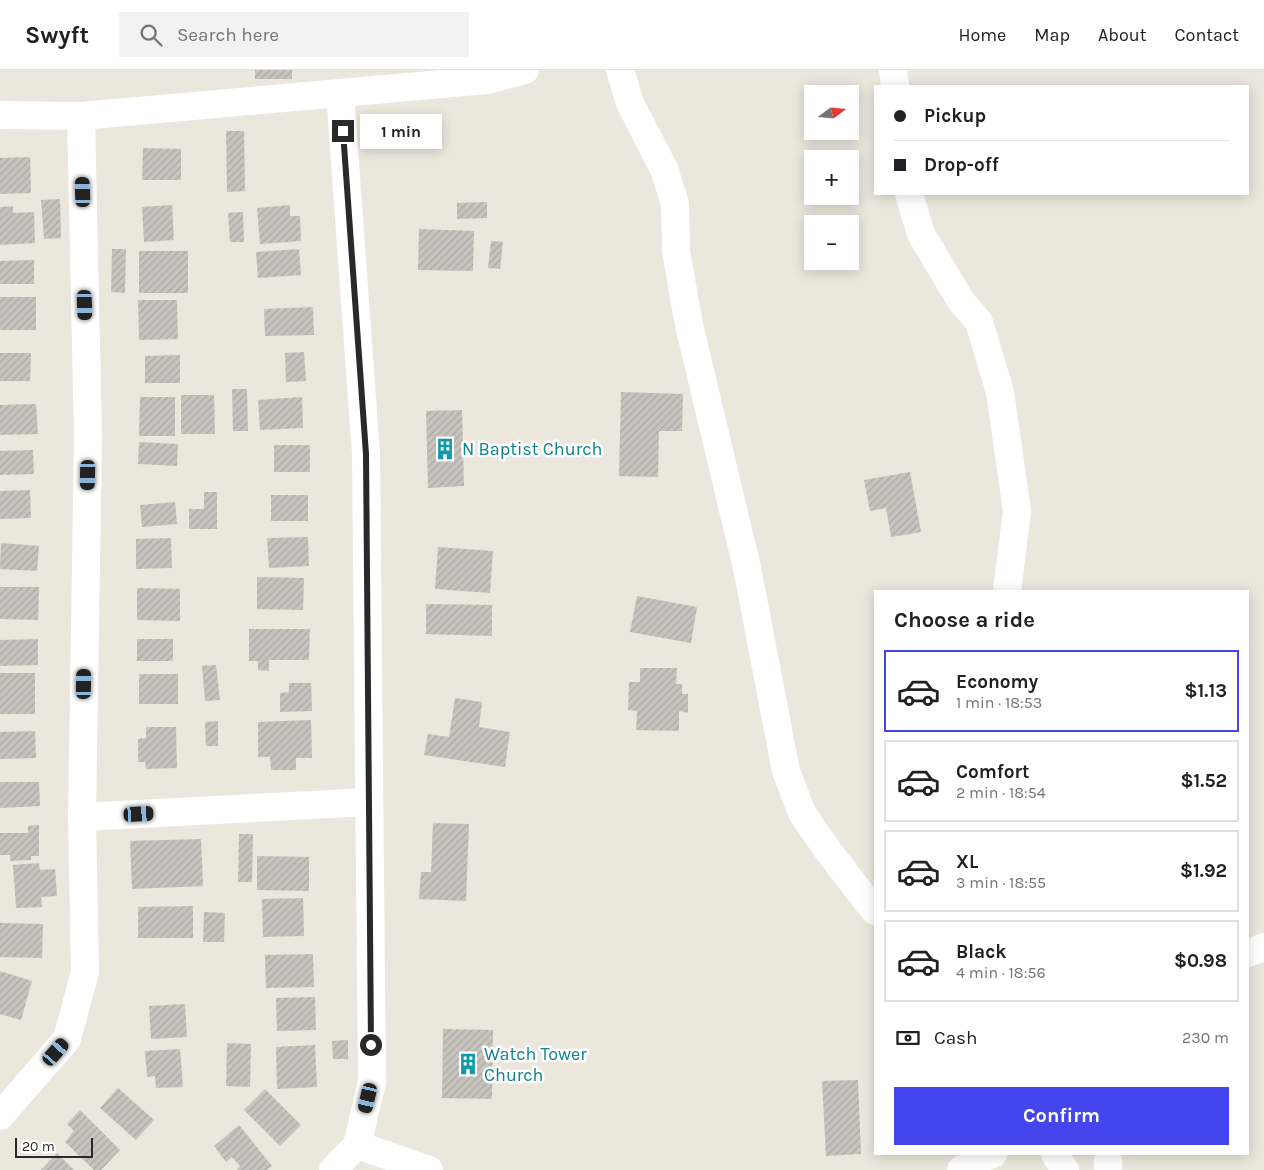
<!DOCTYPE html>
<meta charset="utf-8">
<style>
body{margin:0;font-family:Karla,sans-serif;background:#f2f2f2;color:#202124;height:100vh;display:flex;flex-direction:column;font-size:19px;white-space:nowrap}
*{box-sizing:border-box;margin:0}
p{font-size:16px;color:#757577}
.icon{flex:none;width:28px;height:28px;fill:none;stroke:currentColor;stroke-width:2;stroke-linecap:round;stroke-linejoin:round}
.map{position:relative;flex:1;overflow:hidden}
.details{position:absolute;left:874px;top:520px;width:375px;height:565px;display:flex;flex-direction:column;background:#fff;border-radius:0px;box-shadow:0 2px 12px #0003}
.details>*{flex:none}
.banner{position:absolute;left:874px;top:15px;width:375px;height:110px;border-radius:0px;box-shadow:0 2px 12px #0003;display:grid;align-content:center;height:110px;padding:0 20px;background:#fff}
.needle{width:32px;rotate:74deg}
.buttons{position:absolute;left:804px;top:15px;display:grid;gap:10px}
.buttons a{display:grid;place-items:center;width:55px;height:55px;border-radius:0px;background:#fff;box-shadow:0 2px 12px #0003;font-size:25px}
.scale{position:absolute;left:15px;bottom:12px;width:78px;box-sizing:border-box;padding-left:5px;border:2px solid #292929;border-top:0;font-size:14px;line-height:18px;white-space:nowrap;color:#292929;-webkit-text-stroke:4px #fff;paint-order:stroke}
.end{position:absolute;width:22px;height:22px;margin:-11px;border:6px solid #292929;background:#fff;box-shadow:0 0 0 2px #fff}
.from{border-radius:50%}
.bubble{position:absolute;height:35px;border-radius:0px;background:#fff;box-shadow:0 2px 12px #0003;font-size:16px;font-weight:700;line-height:35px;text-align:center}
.car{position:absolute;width:15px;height:30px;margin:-15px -8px;border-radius:6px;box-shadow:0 0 4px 1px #0007;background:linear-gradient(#222 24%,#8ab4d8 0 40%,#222 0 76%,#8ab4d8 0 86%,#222 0)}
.banner b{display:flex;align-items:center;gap:18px;height:48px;font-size:19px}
.banner b+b{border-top:1px solid #e0e0e0}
.banner i{width:12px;height:12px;background:#202124}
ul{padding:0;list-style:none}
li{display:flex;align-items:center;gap:15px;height:82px;margin:0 10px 8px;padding:0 10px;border:2px solid #e0e0e0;border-radius:0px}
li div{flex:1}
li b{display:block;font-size:19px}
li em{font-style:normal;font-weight:700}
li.active{border-color:#4545ee}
li>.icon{width:45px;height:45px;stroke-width:1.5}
h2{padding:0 20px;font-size:22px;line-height:60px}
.pay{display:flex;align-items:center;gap:12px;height:55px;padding:0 20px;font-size:19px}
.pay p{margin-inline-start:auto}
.primary-button{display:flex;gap:10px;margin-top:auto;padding:10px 20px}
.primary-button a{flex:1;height:58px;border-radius:0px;background:#4545ee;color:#fff;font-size:20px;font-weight:700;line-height:58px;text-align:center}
header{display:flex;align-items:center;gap:30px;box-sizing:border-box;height:70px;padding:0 25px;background:#fff;border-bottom:1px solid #e0e0e0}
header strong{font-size:24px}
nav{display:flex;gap:28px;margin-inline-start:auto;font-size:18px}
.search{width:350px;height:45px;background:#f2f2f2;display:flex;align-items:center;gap:12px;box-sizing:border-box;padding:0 18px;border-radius:0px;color:#757577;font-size:19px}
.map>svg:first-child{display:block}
.building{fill:url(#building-hatch)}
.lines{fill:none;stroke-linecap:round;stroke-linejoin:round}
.minor{stroke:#fff;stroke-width:28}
.route{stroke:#292929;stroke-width:6}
.labels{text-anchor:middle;stroke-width:5;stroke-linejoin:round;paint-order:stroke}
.culture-label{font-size:18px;fill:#0d838f;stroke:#fff;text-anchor:start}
</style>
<header>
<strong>Swyft</strong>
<div class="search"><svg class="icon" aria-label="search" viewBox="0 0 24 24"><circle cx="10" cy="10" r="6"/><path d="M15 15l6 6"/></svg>Search here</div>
<nav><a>Home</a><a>Map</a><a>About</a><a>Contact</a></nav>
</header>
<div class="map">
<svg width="1264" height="1100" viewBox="0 0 1264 1100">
<defs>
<pattern id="building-hatch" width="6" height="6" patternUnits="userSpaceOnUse" patternTransform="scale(1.25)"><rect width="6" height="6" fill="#c6c4bc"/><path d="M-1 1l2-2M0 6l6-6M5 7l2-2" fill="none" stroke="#aaa8a2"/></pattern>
</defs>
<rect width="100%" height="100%" fill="#ebe7dc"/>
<!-- building -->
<g class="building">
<rect x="255" y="0" width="37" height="9"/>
<path d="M 226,61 L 244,61 L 245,121 L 227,122 Z"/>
<path d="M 143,78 L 181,79 L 181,110 L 142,110 Z"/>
<path d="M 30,87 L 31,123 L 0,124 L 0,88 Z"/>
<path d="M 60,129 L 61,168 L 44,169 L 41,130 Z"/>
<path d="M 487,132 L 487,148 L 457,149 L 457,133 Z"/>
<path d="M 172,135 L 174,170 L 144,172 L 142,137 Z"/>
<path d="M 290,135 L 290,146 L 300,146 L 301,171 L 260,174 L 257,138 Z"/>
<path d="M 13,136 L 13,143 L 34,142 L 35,173 L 0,175 L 0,137 Z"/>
<path d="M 243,142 L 244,172 L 230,172 L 228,143 Z"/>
<path d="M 419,159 L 474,161 L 473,201 L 418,200 Z"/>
<path d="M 491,171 L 503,172 L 500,199 L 488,198 Z"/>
<path d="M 112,179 L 126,179 L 125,223 L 111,222 Z"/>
<path d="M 299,179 L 301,205 L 258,208 L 256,182 Z"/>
<rect x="139" y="181" width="49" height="42"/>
<path d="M 34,190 L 34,214 L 0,214 L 0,191 Z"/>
<rect x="0" y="227" width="36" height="33"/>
<path d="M 138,230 L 177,230 L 178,269 L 139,270 Z"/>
<path d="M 313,237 L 314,265 L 265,266 L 264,239 Z"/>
<path d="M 304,282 L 306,311 L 286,312 L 285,283 Z"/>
<path d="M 0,283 L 31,283 L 30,311 L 0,311 Z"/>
<path d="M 180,285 L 180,313 L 145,313 L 145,286 Z"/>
<path d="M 232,319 L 247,319 L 248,361 L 233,361 Z"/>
<path d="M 621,322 L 683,324 L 682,361 L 659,361 L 658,407 L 619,406 Z"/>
<path d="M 181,325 L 214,325 L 215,364 L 181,364 Z"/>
<path d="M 140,327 L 175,327 L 175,366 L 139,366 Z"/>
<path d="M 302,327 L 303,358 L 260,360 L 258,330 Z"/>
<path d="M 36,334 L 38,364 L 0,365 L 0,335 Z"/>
<path d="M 462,340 L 464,416 L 428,418 L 426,341 Z"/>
<path d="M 139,372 L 178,374 L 177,396 L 138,394 Z"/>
<rect x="274" y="375" width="36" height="27"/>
<path d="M 33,380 L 34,404 L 0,405 L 0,381 Z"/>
<path d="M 910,402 L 921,462 L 891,467 L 886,438 L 870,441 L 864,410 Z"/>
<path d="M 30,420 L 31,448 L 0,449 L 0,421 Z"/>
<path d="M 204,422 L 217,422 L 217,459 L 189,459 L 189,439 L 204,439 Z"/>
<rect x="271" y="425" width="37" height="26"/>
<path d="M 175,432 L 177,454 L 142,457 L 140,435 Z"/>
<path d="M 308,467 L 309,496 L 269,498 L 267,468 Z"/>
<path d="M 171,468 L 172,498 L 136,499 L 136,469 Z"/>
<path d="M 1,473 L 39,476 L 37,501 L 0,499 Z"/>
<path d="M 438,477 L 493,481 L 490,523 L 435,519 Z"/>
<path d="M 257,507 L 304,508 L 303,540 L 257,539 Z"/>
<path d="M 0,517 L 39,517 L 38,550 L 0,549 Z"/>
<path d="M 137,518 L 180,519 L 180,551 L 137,550 Z"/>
<path d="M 637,526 L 697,537 L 691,573 L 630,562 Z"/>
<path d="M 426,534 L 492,535 L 492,566 L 426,564 Z"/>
<path d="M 249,559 L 310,559 L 309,590 L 269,590 L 269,601 L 258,600 L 258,591 L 249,591 Z"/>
<path d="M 38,569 L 38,595 L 0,596 L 0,570 Z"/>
<rect x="137" y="569" width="36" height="22"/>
<path d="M 216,595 L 220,630 L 205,631 L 202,596 Z"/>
<path d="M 640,598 L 677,598 L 676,614 L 682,614 L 682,624 L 688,624 L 688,643 L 679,641 L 679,661 L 636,660 L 637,641 L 628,640 L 629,612 L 640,612 Z"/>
<rect x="0" y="603" width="35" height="41"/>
<rect x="139" y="604" width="39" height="30"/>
<path d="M 289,613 L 311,613 L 312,641 L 280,642 L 280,623 L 289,622 Z"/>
<path d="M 455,628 L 482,632 L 479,657 L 510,662 L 505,697 L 424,685 L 428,664 L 449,667 Z"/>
<path d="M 311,650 L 312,688 L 296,688 L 296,700 L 271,700 L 270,687 L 258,687 L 258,652 Z"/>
<path d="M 218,651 L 218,676 L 206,676 L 205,652 Z"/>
<path d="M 146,657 L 176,657 L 177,698 L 146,699 L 145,692 L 138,692 L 138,669 L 146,668 Z"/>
<path d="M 35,661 L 36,688 L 0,689 L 0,662 Z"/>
<path d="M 0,712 L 39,712 L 40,736 L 0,738 Z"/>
<path d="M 433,753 L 469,754 L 466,831 L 419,829 L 421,802 L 431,802 Z"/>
<path d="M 39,755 L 39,786 L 31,786 L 31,790 L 10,791 L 10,785 L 0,785 L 0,763 L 28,763 L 28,756 Z"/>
<path d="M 239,764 L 253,764 L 252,812 L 238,812 Z"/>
<path d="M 201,769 L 203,816 L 132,819 L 130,771 Z"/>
<path d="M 257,786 L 309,787 L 309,821 L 257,820 Z"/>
<path d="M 39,793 L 40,800 L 55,799 L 57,826 L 41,827 L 42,837 L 16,838 L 13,795 Z"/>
<path d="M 303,828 L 304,866 L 263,867 L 262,829 Z"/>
<path d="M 193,836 L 193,868 L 138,868 L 138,837 Z"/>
<path d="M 204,842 L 225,843 L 224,872 L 203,872 Z"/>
<path d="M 0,853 L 43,854 L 42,888 L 0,887 Z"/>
<path d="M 313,884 L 314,917 L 266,918 L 265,885 Z"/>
<path d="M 0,901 L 32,911 L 21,950 L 0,944 Z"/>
<path d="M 315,927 L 316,960 L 277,961 L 276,928 Z"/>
<path d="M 185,934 L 187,967 L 151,969 L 149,936 Z"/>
<path d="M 443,959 L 493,960 L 492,1029 L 442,1028 Z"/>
<path d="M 348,970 L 348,989 L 333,989 L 332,971 Z"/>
<path d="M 227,973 L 251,974 L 250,1017 L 226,1016 Z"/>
<path d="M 315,975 L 317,1017 L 277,1019 L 276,977 Z"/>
<path d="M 180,979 L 183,1017 L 156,1018 L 155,1006 L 147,1007 L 145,981 Z"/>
<path d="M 858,1010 L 861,1084 L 826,1086 L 822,1011 Z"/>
<path d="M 118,1018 L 154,1050 L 136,1070 L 100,1038 Z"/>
<path d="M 265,1019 L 301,1055 L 280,1076 L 244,1040 Z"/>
<path d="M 80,1040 L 120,1080 L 101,1100 L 94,1100 L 65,1072 L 74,1061 L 67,1054 Z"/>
<path d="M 239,1055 L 272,1096 L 267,1100 L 237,1100 L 240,1096 L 232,1087 L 226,1092 L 214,1076 Z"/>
<path d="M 57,1083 L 74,1100 L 41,1100 Z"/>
</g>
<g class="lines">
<!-- minor -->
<g class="minor">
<path d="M 620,0 L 630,33 L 664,99 L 675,134 L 676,181 L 689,255 L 747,498 L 786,701 L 802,743 L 829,782 L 862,825 L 875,841"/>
<path d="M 893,0 L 895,16"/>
<path d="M 0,45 L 81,46 L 487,10 L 525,0"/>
<path d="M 909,124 L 921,164 L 961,231 L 979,252 L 1000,322 L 1017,441 L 1007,521"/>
<path d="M 82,747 L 368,732"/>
<path d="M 1248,883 L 1264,877"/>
<path d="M 0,1046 L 67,969 L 85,902 L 82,747 L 88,367 L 81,46"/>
<path d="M 357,1075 L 429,1100"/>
<path d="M 1055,1084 L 1065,1100"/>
<path d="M 1108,1084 L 1108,1100"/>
<path d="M 333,1100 L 357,1075 L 372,1012 L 366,384 L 340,23"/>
<path d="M 961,1100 L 970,1093 L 993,1084"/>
</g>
</g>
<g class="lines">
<!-- route -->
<path class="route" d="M 343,61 L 366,384 L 371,975"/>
</g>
<!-- icons -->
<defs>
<g id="building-bare" transform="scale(1.725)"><path d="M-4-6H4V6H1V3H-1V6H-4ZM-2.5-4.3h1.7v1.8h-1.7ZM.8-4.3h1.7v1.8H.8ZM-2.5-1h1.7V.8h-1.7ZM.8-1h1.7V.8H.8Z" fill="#0f9aa8" stroke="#fff" stroke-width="2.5" paint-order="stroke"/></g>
</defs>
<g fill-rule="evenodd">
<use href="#building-bare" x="445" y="379"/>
<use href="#building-bare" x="468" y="994"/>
</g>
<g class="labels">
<!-- culture labels -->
<g class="culture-label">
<text x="462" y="385">N Baptist Church</text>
<text x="484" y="990">Watch Tower<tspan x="484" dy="21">Church</tspan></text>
</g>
</g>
</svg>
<div class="buttons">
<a><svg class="needle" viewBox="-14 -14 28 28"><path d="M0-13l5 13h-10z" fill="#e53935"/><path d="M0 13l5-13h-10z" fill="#757577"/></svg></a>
<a>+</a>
<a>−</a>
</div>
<div class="scale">20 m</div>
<i class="end from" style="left:371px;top:975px"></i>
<i class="end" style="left:343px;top:61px"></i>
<div class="bubble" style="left:360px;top:44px;width:82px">1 min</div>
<i class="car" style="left:83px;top:122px;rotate:358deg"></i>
<i class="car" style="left:85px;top:235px;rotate:178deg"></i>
<i class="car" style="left:88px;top:405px;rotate:181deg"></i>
<i class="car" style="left:84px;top:614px;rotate:1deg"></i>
<i class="car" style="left:139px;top:744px;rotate:87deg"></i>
<i class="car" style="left:56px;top:982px;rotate:41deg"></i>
<i class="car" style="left:368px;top:1028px;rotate:193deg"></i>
<div class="banner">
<b><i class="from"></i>Pickup</b>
<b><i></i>Drop-off</b>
</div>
<section class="details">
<h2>Choose a ride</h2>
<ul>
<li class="active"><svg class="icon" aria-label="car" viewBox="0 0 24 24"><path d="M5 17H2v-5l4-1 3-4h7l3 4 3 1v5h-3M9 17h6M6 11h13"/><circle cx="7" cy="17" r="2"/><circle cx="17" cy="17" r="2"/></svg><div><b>Economy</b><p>1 min · 18:53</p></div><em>$1.13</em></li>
<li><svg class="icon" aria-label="car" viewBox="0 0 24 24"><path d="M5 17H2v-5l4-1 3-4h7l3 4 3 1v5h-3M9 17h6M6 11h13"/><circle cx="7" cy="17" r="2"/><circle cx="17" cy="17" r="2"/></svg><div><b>Comfort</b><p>2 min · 18:54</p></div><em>$1.52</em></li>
<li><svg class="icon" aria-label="car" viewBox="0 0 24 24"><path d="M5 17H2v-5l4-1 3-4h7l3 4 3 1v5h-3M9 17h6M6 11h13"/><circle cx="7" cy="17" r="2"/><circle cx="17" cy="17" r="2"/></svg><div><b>XL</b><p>3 min · 18:55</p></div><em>$1.92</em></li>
<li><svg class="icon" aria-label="car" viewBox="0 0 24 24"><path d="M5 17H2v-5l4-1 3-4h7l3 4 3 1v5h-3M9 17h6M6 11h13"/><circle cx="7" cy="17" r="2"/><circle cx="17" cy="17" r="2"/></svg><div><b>Black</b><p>4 min · 18:56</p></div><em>$0.98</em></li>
</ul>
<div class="pay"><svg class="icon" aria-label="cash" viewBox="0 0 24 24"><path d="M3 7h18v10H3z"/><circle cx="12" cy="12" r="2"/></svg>Cash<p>230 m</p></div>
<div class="primary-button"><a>Confirm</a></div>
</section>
</div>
